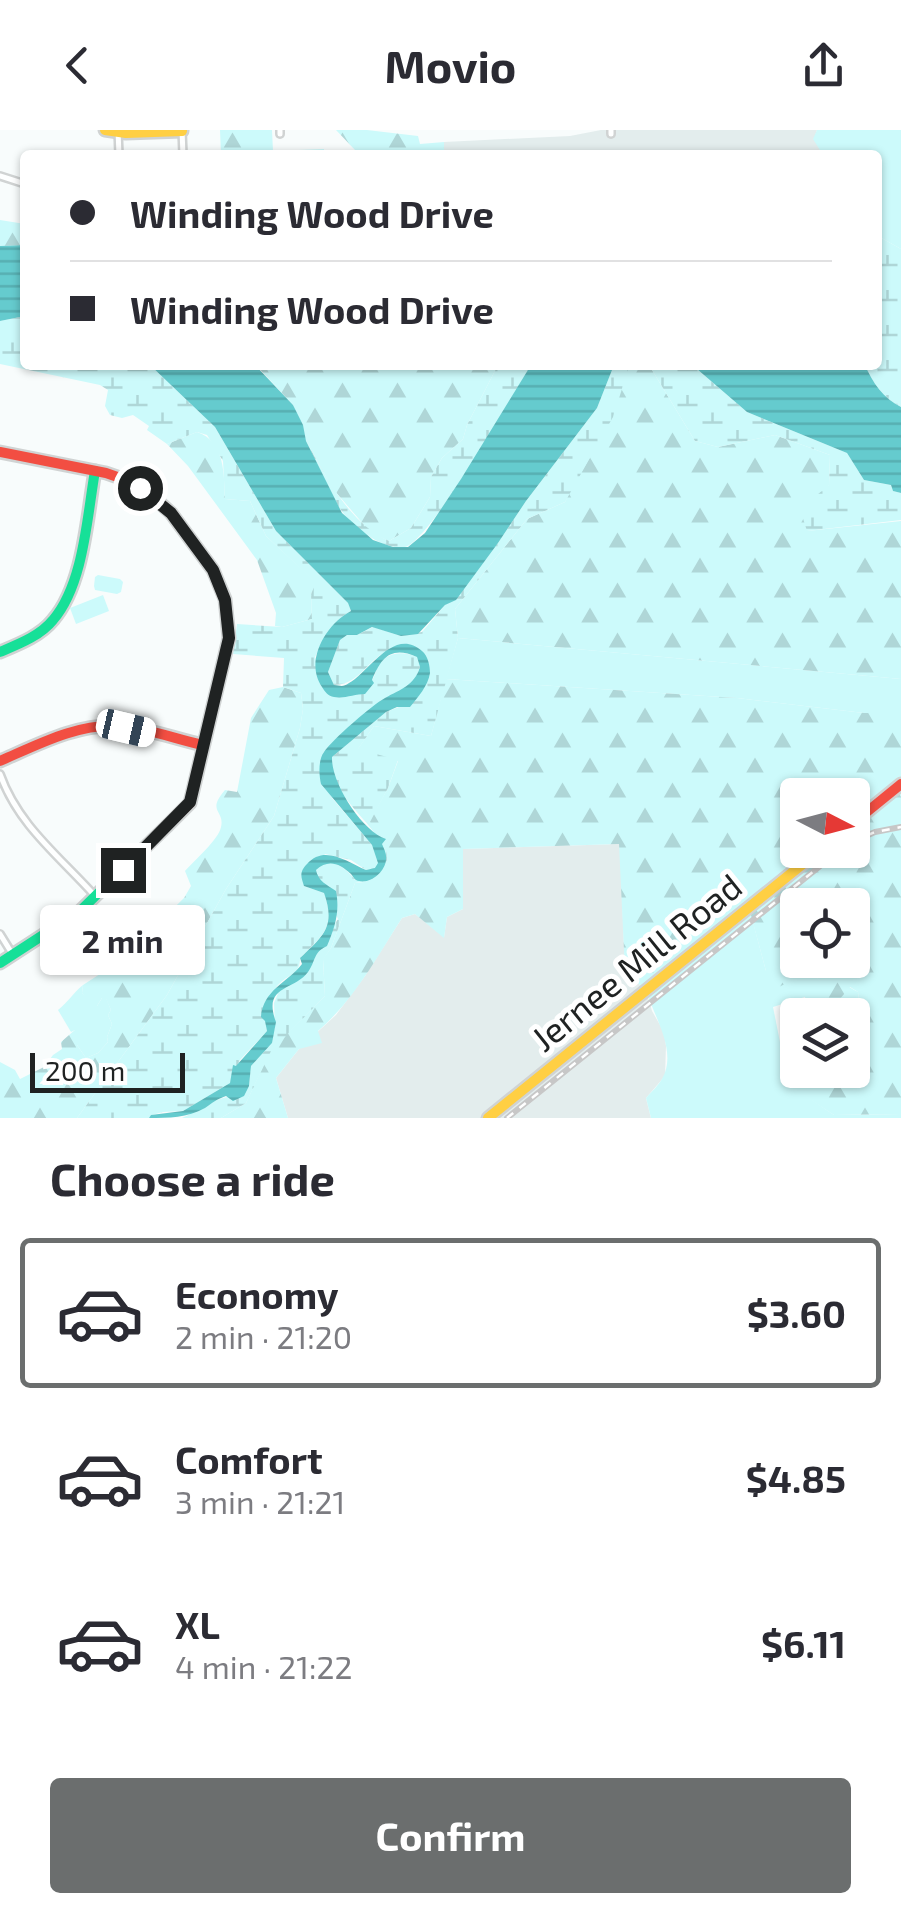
<!DOCTYPE html>
<meta charset="utf-8">
<style>
body{margin:0;font-family:"Exo 2",sans-serif;background:#f2f2f3;color:#2b2b33;height:100vh;display:flex;flex-direction:column;font-size:38px;white-space:nowrap}
*{box-sizing:border-box;margin:0}
p{font-size:32px;color:#7c7c81}
.icon{flex:none;width:55px;height:55px;fill:none;stroke:currentColor;stroke-width:2;stroke-linecap:round;stroke-linejoin:round}
.map{position:relative;height:988px;overflow:hidden}
.drawer{display:flex;flex-direction:column;background:#fff;flex:1}
.drawer>*{flex:none}
.top-card{position:absolute;left:20px;top:20px;width:862px;height:220px;border-radius:10px;box-shadow:0 2px 8px #0004;display:grid;align-content:center;height:220px;padding:0 50px;background:#fff}
.needle{width:65px;rotate:96deg}
.fabs{position:absolute;left:780px;top:648px;display:grid;gap:20px}
.fabs a{display:grid;place-items:center;width:90px;height:90px;border-radius:10px;background:#fff;box-shadow:0 2px 8px #0004;font-size:50px}
.scale{position:absolute;left:30px;bottom:25px;width:155px;box-sizing:border-box;padding-left:10px;border:5px solid #1f2222;border-top:0;font-size:28px;line-height:35px;white-space:nowrap;color:#1f2222;-webkit-text-stroke:8px #fff;paint-order:stroke}
.end{position:absolute;width:45px;height:45px;margin:-22px;border:12px solid #1f2222;background:#fff;box-shadow:0 0 0 5px #fff}
.from{border-radius:50%}
.bubble{position:absolute;height:70px;border-radius:10px;background:#fff;box-shadow:0 2px 8px #0004;font-size:32px;font-weight:700;line-height:70px;text-align:center}
.car{position:absolute;width:30px;height:60px;margin:-30px -15px;border-radius:12px;box-shadow:0 0 8px 2px #0007;background:linear-gradient(#fff 24%,#345 0 40%,#fff 0 76%,#345 0 86%,#fff 0)}
.top-card b{display:flex;align-items:center;gap:35px;height:95px;font-size:38px}
.top-card b+b{border-top:2px solid #e1e1e2}
.top-card i{width:25px;height:25px;background:#2b2b33}
ul{padding:0;list-style:none}
li{display:flex;align-items:center;gap:30px;height:150px;margin:0 20px 15px;padding:0 30px;border:5px solid transparent;border-radius:10px}
li div{flex:1}
li b{display:block;font-size:38px}
li em{font-style:normal;font-weight:700}
li.active{border-color:#6b6e6e}
li>.icon{width:90px;height:90px;stroke-width:1.5}
h2{padding:0 50px;font-size:45px;line-height:120px}
.action{display:flex;gap:20px;margin-top:auto;padding:20px 50px}
.action a{flex:1;height:115px;border-radius:10px;background:#6b6e6e;color:#fff;font-size:40px;font-weight:700;line-height:115px;text-align:center}
header{display:flex;justify-content:space-between;align-items:center;height:130px;padding:0 50px;background:#fff;font-size:45px;font-weight:700}
.map>svg:first-child{display:block}
.built{fill:#e3eded}
.green{fill:#ccfafb}
.forest{fill:url(#forest-firs);fill-rule:evenodd}
.wetland{fill:url(#wetland-marsh)}
.water{fill:url(#water-rules)}
.lines{fill:none;stroke-linecap:round;stroke-linejoin:round}
.street-casing{stroke:#d0d3d3;stroke-width:10}
.fast-casing{stroke:#d0d3d3;stroke-width:15}
.slow-casing{stroke:#d0d3d3;stroke-width:15}
.jam-casing{stroke:#d0d3d3;stroke-width:15}
.street{stroke:#feffff;stroke-width:5}
.fast{stroke:#16e098;stroke-width:10}
.slow{stroke:#ffcf43;stroke-width:10}
.jam{stroke:#f24e42;stroke-width:10}
.rail-casing{stroke:#c7c7c7;stroke-width:6}
.rail{stroke:#fff;stroke-width:2.5;stroke-dasharray:8;stroke-linecap:butt}
.route{stroke:#1f2222;stroke-width:12}
.labels{text-anchor:middle;stroke-width:10;stroke-linejoin:round;paint-order:stroke}
.street-label{font-size:35px;fill:#1f2222;stroke:#fff}
</style>
<header><svg class="icon" aria-label="back" viewBox="0 0 24 24"><path d="M15 5l-7 7 7 7"/></svg>Movio<svg class="icon" aria-label="share" viewBox="0 0 24 24"><path d="M12 15V3M7 8l5-5 5 5M5 13v7h14v-7"/></svg></header>
<div class="map">
<svg width="901" height="988" viewBox="0 0 901 988">
<defs>
<pattern id="forest-firs" width="22" height="20" patternUnits="userSpaceOnUse" patternTransform="scale(2.5)"><rect width="22" height="20" fill="#ccfafb"/><path d="M5 1l3.5 6h-7zM16 11l3.5 6h-7z" fill="#afd6d7"/></pattern>
<pattern id="wetland-marsh" width="20" height="14" patternUnits="userSpaceOnUse" patternTransform="scale(2.5)"><rect width="20" height="14" fill="#ccfafb"/><path d="M1 5h8M5 5V1M11 12h8M15 12V8" fill="none" stroke="#afd6d7"/></pattern>
<pattern id="water-rules" width="6" height="5" patternUnits="userSpaceOnUse" patternTransform="scale(2.5)"><rect width="6" height="5" fill="#65cbce"/><path d="M0 2.5h6" fill="none" stroke="#57aeb1"/></pattern>
</defs>
<rect width="100%" height="100%" fill="#f8fcfc"/>
<!-- built -->
<g class="built">
<path d="M 601,0 L 817,0 L 814,9 L 823,25 L 444,25 L 444,12 L 570,6 Z"/>
<path d="M 620,714 L 625,842 L 646,860 L 652,881 L 664,902 L 666,916 L 665,946 L 646,968 L 651,988 L 288,988 L 276,948 L 299,919 L 336,885 L 365,846 L 402,788 L 415,784 L 444,807 L 447,787 L 463,779 L 463,719 Z"/>
</g>
<!-- green -->
<g class="green">
<path d="M 817,0 L 901,0 L 901,119 L 878,106 L 878,25 L 823,25 L 813,9 Z"/>
<path d="M 98,445 L 120,449 L 123,452 L 121,462 L 117,464 L 95,460 L 94,456 L 95,447 Z"/>
<path d="M 103,465 L 109,481 L 76,494 L 70,478 Z"/>
<path d="M 458,508 L 901,549 L 901,583 L 864,583 L 737,568 L 446,549 Z"/>
<path d="M 749,777 L 766,841 L 809,841 L 828,858 L 822,885 L 809,885 L 805,867 L 773,877 L 785,937 L 797,935 L 798,940 L 824,940 L 820,946 L 787,953 L 834,985 L 901,984 L 901,988 L 651,988 L 646,968 C 651,962 658,956 662,949 C 678,921 654,887 646,860 Z"/>
<path d="M 83,855 L 82,863 L 97,876 L 102,868 L 106,868 L 111,880 L 108,885 L 112,894 L 107,907 L 108,912 L 98,923 L 86,928 L 77,915 L 75,900 L 71,902 L 58,880 C 68,872 74,862 83,855 Z"/>
<path d="M 849,857 L 858,862 L 861,895 L 869,898 L 869,907 L 853,909 L 852,885 L 835,885 L 834,876 Z"/>
</g>
<!-- forest -->
<g class="forest">
<path d="M 220,0 L 272,0 L 273,21 L 324,19 L 324,25 L 221,25 Z"/>
<path d="M 336,0 L 367,0 L 418,6 L 420,14 L 444,12 L 444,25 L 405,25 L 404,21 L 355,20 Z"/>
<path d="M 0,90 L 25,94 L 25,115 L 0,116 Z"/>
<path d="M 256,235 L 498,235 L 467,295 L 463,309 L 442,328 L 431,347 L 430,367 L 411,398 L 389,411 L 371,403 L 333,359 L 306,311 L 293,275 Z"/>
<path d="M 632,235 L 649,235 L 695,311 L 718,317 L 775,305 L 830,325 L 829,355 L 807,401 L 901,391 L 901,549 L 458,508 L 455,479 L 527,389 L 565,372 L 629,236 Z"/>
<path d="M 197,302 C 225,311 224,344 225,369 L 250,371 L 266,406 L 317,453 L 311,464 L 312,489 L 282,497 L 275,496 L 276,483 L 257,430 L 188,336 L 167,314 Z"/>
<path d="M 446,549 L 737,568 L 864,583 L 901,583 L 901,984 L 834,985 L 785,953 L 819,946 L 824,940 L 852,940 L 853,909 L 868,907 L 869,899 L 861,895 L 858,862 L 850,857 L 834,876 L 835,885 L 822,885 L 827,859 L 810,841 L 777,858 L 774,848 L 766,841 L 749,778 L 646,860 L 625,842 L 619,714 L 463,719 L 463,779 L 447,787 L 444,808 L 415,784 L 402,788 C 377,827 354,870 318,901 L 322,913 L 299,919 L 276,948 L 288,988 L 221,988 L 246,973 L 270,921 L 325,866 L 323,829 L 331,818 L 355,753 L 364,752 L 383,714 L 369,692 L 388,658 L 398,631 L 357,620 L 374,596 L 431,606 ZM 798,665 L 852,665 L 852,720 L 798,720 ZM 798,775 L 852,775 L 852,830 L 798,830 Z"/>
<path d="M 283,557 L 301,563 L 303,579 L 300,598 L 274,686 L 226,759 L 167,865 L 77,988 L 0,988 L 0,932 L 15,940 L 20,949 L 44,937 L 53,925 L 62,919 L 61,912 L 76,899 L 79,909 L 77,915 L 86,928 L 98,923 L 108,912 L 107,907 L 112,894 L 108,885 L 111,880 L 106,869 L 102,868 L 97,876 L 93,876 L 82,863 L 83,855 L 120,831 L 184,768 L 191,756 L 185,741 C 194,731 219,709 221,697 C 225,680 206,682 225,660 L 237,662 L 251,588 L 269,560 Z"/>
</g>
<!-- wetland -->
<g class="wetland">
<path d="M 878,106 L 901,119 L 901,277 C 884,269 872,252 865,235 L 878,235 Z"/>
<path d="M 25,186 L 25,235 L 150,235 L 215,297 L 276,401 L 348,473 L 351,481 C 333,490 325,509 315,527 L 335,567 C 348,567 363,562 372,550 C 375,546 376,539 379,535 C 388,521 404,521 417,527 L 420,537 L 415,550 L 408,557 L 390,567 L 323,623 L 332,668 L 372,715 L 379,733 L 375,738 L 366,740 L 351,730 L 325,724 L 304,756 L 324,763 C 336,797 323,805 300,828 C 300,844 291,843 280,853 C 270,862 264,887 267,901 L 240,930 L 230,953 L 183,981 L 163,982 L 152,985 L 149,988 L 77,988 L 167,865 L 226,759 L 274,686 L 300,598 L 303,579 L 301,563 L 283,557 L 284,528 L 233,524 L 237,494 L 282,497 L 312,489 L 311,464 L 316,453 L 266,406 L 250,371 L 225,369 L 223,331 L 207,305 L 197,302 L 167,314 L 147,300 L 149,296 L 133,285 L 122,288 L 110,285 L 105,276 L 108,260 L 100,255 L 0,234 L 0,191 Z"/>
<path d="M 498,235 L 531,235 C 513,265 430,411 405,417 C 384,421 352,397 341,380 C 327,359 317,334 306,311 C 327,348 349,393 389,411 L 411,398 L 430,367 L 431,347 L 442,328 L 463,309 L 467,295 Z"/>
<path d="M 614,235 L 632,235 L 629,237 L 613,287 L 565,372 L 527,389 L 455,479 L 458,508 L 431,606 L 374,596 L 358,619 L 398,630 L 388,658 L 370,692 L 380,706 L 388,709 L 383,714 C 391,729 386,737 377,749 L 355,753 L 331,818 L 323,830 L 325,866 L 271,921 L 246,973 L 221,988 L 182,988 C 196,982 218,966 230,967 L 249,956 L 251,936 L 272,913 L 272,904 L 275,898 L 274,873 L 279,861 L 312,834 L 314,826 L 338,789 L 323,753 L 317,746 L 316,740 C 329,726 345,736 355,750 L 386,734 C 387,695 330,675 332,627 L 386,582 L 404,575 L 430,541 L 409,515 C 368,518 365,555 334,555 L 328,542 L 340,510 L 347,505 L 357,505 L 373,497 L 401,506 L 422,502 L 498,413 L 526,371 L 597,278 Z"/>
<path d="M 649,235 L 686,235 L 697,239 L 747,282 L 847,323 L 864,350 L 891,355 L 893,361 L 901,363 L 901,390 L 807,401 L 800,379 L 829,355 L 830,325 L 775,305 L 718,317 L 695,311 Z"/>
</g>
<!-- water -->
<g class="water">
<path d="M 25,115 L 25,186 L 0,191 L 0,116 Z"/>
<path d="M 150,235 L 255,235 L 293,275 L 303,295 L 306,311 L 342,383 L 373,410 L 393,417 L 408,417 L 425,403 L 461,349 L 531,235 L 614,235 L 597,278 L 526,371 L 498,413 L 456,470 L 445,475 L 418,504 L 401,506 L 372,497 L 357,505 L 347,505 L 340,510 L 328,542 L 334,555 C 342,556 343,557 349,553 C 369,542 394,496 422,521 C 428,526 430,536 430,543 C 428,556 418,567 410,577 L 397,577 L 386,582 L 332,627 C 331,653 362,701 386,709 L 382,714 C 384,719 387,724 386,730 C 385,742 369,756 356,750 C 354,749 353,746 351,744 C 339,733 328,729 316,740 C 318,751 327,755 336,761 C 340,782 335,797 327,816 C 313,822 316,831 308,842 C 294,861 262,855 276,892 L 272,913 L 251,936 L 249,956 L 244,966 L 233,971 L 226,966 C 217,969 212,973 205,978 C 187,988 169,988 149,988 L 151,985 L 183,981 L 230,953 L 233,935 L 236,936 L 267,901 L 265,891 L 261,887 C 263,860 287,853 302,834 L 300,828 C 323,806 336,797 324,763 L 304,756 C 301,747 299,742 307,734 C 324,714 348,732 366,740 L 375,738 L 378,733 L 372,715 L 321,654 C 319,645 318,630 324,622 C 332,610 372,575 385,568 C 401,559 414,556 420,537 L 417,527 C 391,515 381,528 372,550 L 374,553 L 365,564 C 355,564 344,569 334,567 C 328,566 325,562 322,557 C 304,531 326,494 351,481 L 348,473 L 276,401 L 215,297 Z"/>
<path d="M 686,235 L 865,235 C 872,252 884,269 901,277 L 901,363 L 893,361 L 891,355 L 864,350 L 847,323 L 747,282 L 697,239 Z"/>
</g>
<g class="lines">
<!-- street casing -->
<g class="street-casing">
<g id="street">
<path d="M 118,0 L 119,25"/>
<path d="M 182,0 L 183,25"/>
<path d="M 280,0 L 280,4"/>
<path d="M 611,0 L 611,4"/>
<path d="M 0,46 L 25,54"/>
<path d="M 0,644 C 18,695 59,726 95,766"/>
<path d="M 0,804 L 13,825"/>
</g>
</g>
<!-- fast casing -->
<g class="fast-casing">
<g id="fast">
<path d="M 0,522 C 19,514 40,506 53,490 C 84,454 87,386 95,341"/>
<path d="M 0,833 L 80,781 L 167,696"/>
</g>
</g>
<!-- slow casing -->
<g class="slow-casing">
<g id="slow">
<path d="M 105,0 L 126,3 L 182,1"/>
<path d="M 488,988 L 820,720"/>
</g>
</g>
<!-- jam casing -->
<g class="jam-casing">
<g id="jam">
<path d="M 0,322 L 106,343 L 126,350 L 150,364 L 171,383 L 213,440 L 225,469 L 229,508 L 190,673 L 167,696"/>
<path d="M 0,631 C 37,615 78,593 119,596 C 148,598 175,609 203,615"/>
<path d="M 852,694 L 901,654"/>
</g>
</g>
<!-- street -->
<use href="#street" class="street"/>
<!-- fast -->
<use href="#fast" class="fast"/>
<!-- slow -->
<use href="#slow" class="slow"/>
<!-- jam -->
<use href="#jam" class="jam"/>
<!-- rail casing -->
<g class="rail-casing">
<g id="rail">
<path d="M 852,712 L 875,702 L 901,697"/>
<path d="M 507,988 L 840,720"/>
</g>
</g>
<!-- rail -->
<use href="#rail" class="rail"/>
</g>
<g class="lines">
<!-- route -->
<path class="route" d="M 123,740 L 190,672 L 229,508 L 225,470 L 213,440 L 171,383 L 140,358"/>
</g>
<g class="labels">
<!-- street labels -->
<g class="street-label">
<text transform="translate(637 833) rotate(-39)" y="12">Jernee Mill Road</text>
</g>
</g>
</svg>
<div class="fabs">
<a><svg class="needle" viewBox="-14 -14 28 28"><path d="M0-13l5 13h-10z" fill="#e53935"/><path d="M0 13l5-13h-10z" fill="#7c7c81"/></svg></a>
<a><svg class="icon" aria-label="locate" viewBox="0 0 24 24"><circle cx="12" cy="12" r="6"/><path d="M12 2v4M12 18v4M2 12h4M18 12h4"/></svg></a>
<a><svg class="icon" aria-label="layers" viewBox="0 0 24 24"><path d="M12 4l9 5-9 5-9-5zM3 14l9 5 9-5"/></svg></a>
</div>
<div class="scale">200 m</div>
<i class="end from" style="left:140px;top:358px"></i>
<i class="end" style="left:123px;top:740px"></i>
<div class="bubble" style="left:40px;top:775px;width:165px">2 min</div>
<i class="car" style="left:126px;top:598px;rotate:103deg"></i>
<div class="top-card">
<b><i class="from"></i>Winding Wood Drive</b>
<b><i></i>Winding Wood Drive</b>
</div>
</div>
<section class="drawer">
<h2>Choose a ride</h2>
<ul>
<li class="active"><svg class="icon" aria-label="car" viewBox="0 0 24 24"><path d="M5 17H2v-5l4-1 3-4h7l3 4 3 1v5h-3M9 17h6M6 11h13"/><circle cx="7" cy="17" r="2"/><circle cx="17" cy="17" r="2"/></svg><div><b>Economy</b><p>2 min · 21:20</p></div><em>$3.60</em></li>
<li><svg class="icon" aria-label="car" viewBox="0 0 24 24"><path d="M5 17H2v-5l4-1 3-4h7l3 4 3 1v5h-3M9 17h6M6 11h13"/><circle cx="7" cy="17" r="2"/><circle cx="17" cy="17" r="2"/></svg><div><b>Comfort</b><p>3 min · 21:21</p></div><em>$4.85</em></li>
<li><svg class="icon" aria-label="car" viewBox="0 0 24 24"><path d="M5 17H2v-5l4-1 3-4h7l3 4 3 1v5h-3M9 17h6M6 11h13"/><circle cx="7" cy="17" r="2"/><circle cx="17" cy="17" r="2"/></svg><div><b>XL</b><p>4 min · 21:22</p></div><em>$6.11</em></li>
</ul>
<div class="action"><a>Confirm</a></div>
</section>
